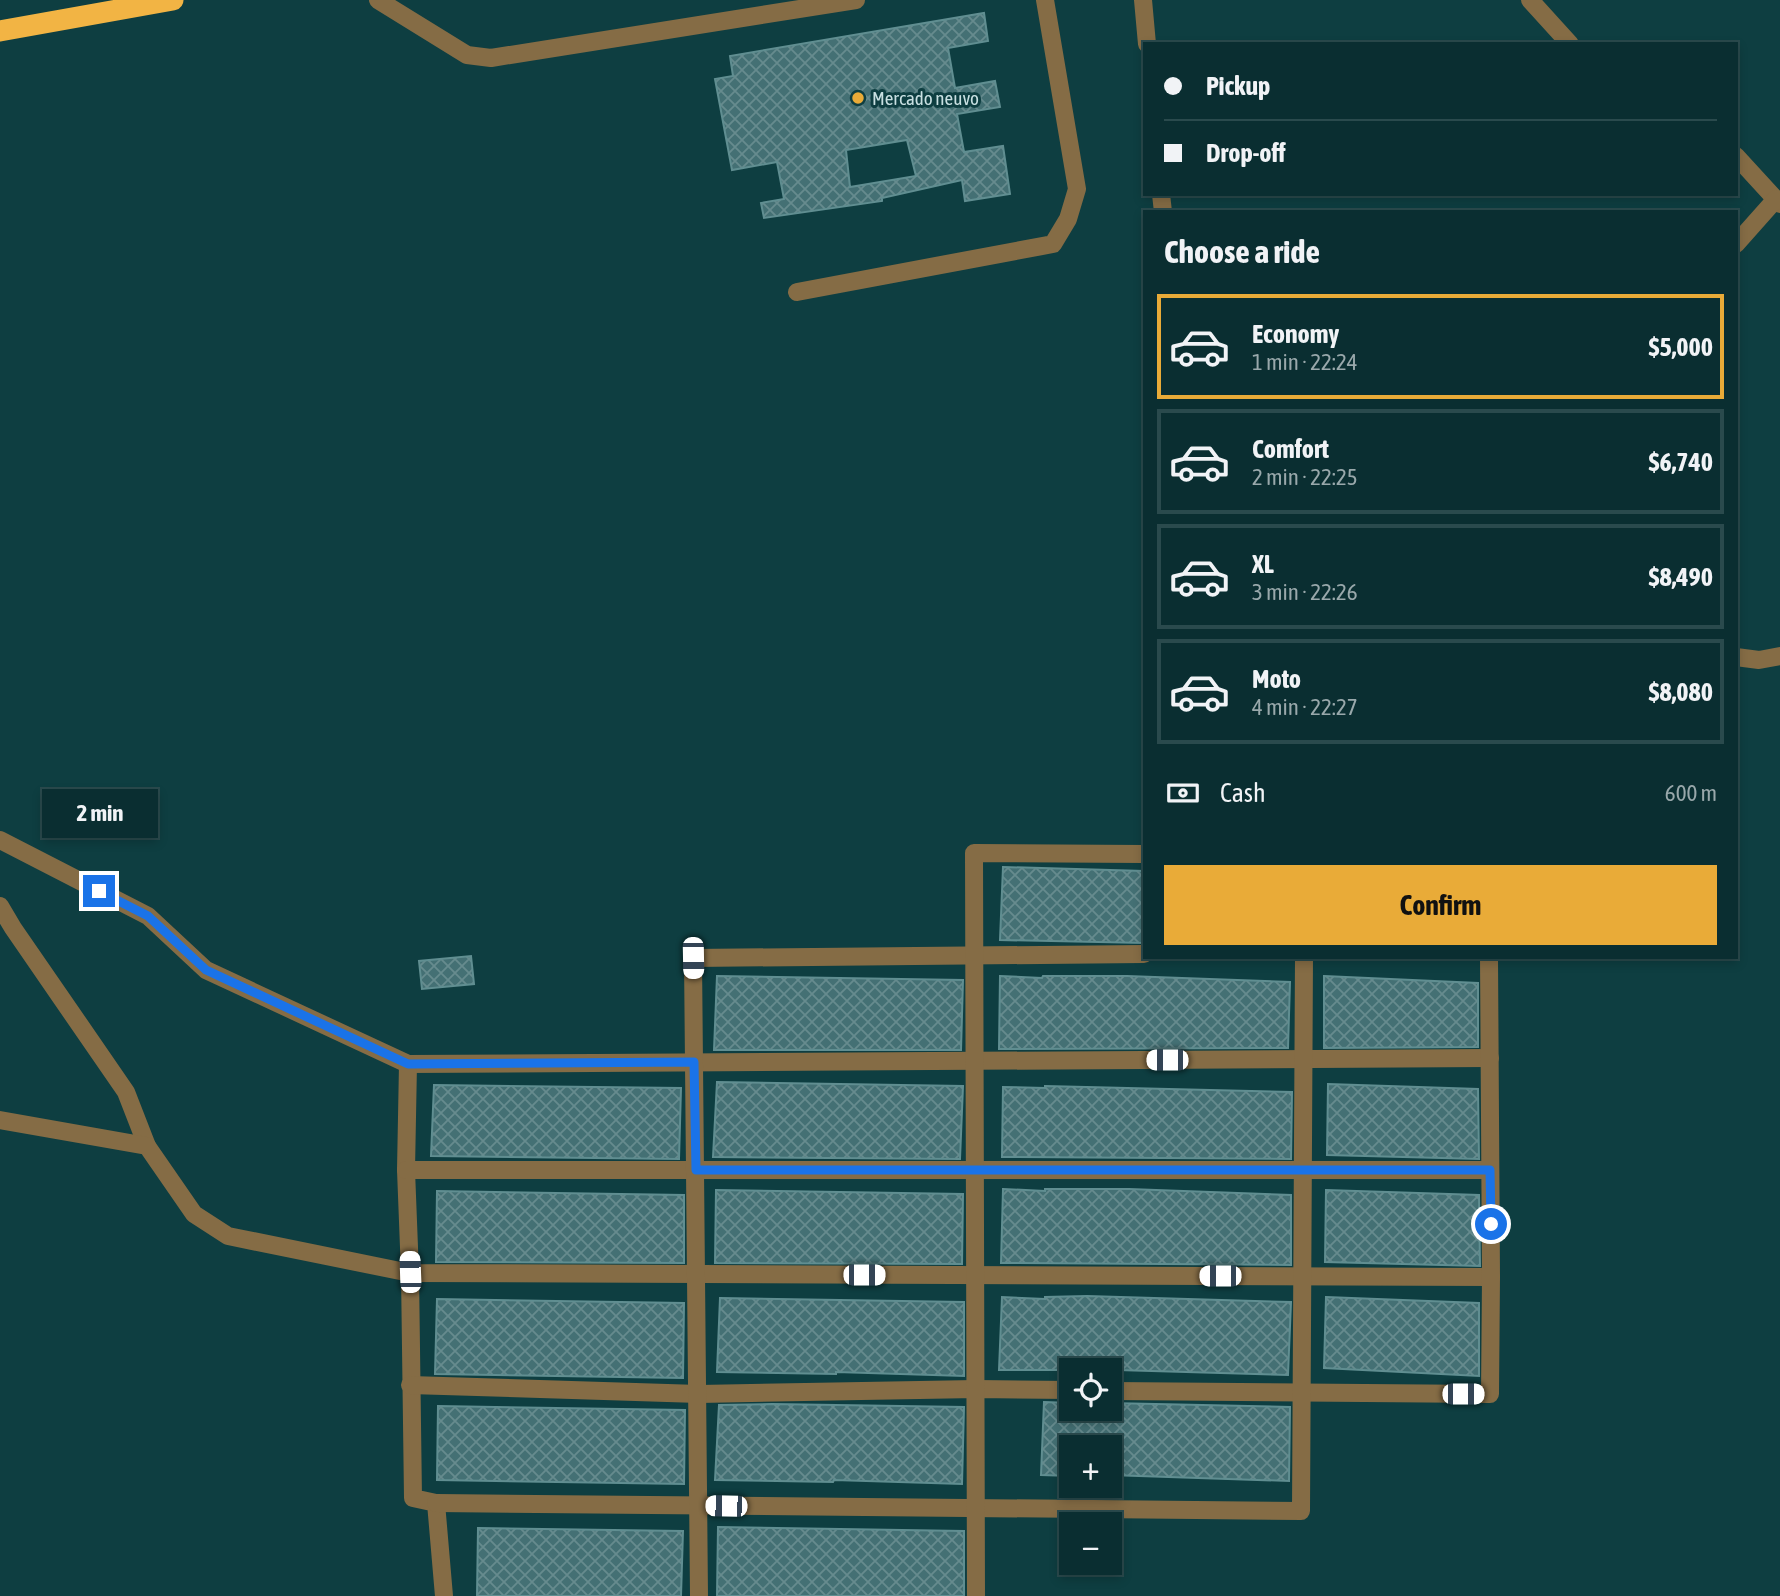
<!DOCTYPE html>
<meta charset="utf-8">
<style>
body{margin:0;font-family:"Asap Condensed",sans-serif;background:#183a3d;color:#f1f3f6;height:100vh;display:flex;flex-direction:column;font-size:26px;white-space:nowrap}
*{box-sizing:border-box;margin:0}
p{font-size:23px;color:#99a8ab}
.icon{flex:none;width:38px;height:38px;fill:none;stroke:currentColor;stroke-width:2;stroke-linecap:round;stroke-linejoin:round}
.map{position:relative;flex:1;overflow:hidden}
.sheet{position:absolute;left:1143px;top:210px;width:595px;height:749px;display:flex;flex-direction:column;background:#0a2e31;border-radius:0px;box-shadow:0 4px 10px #0003,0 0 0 2px #2a4a4d}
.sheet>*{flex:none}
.top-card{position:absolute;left:1143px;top:42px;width:595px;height:154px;border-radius:0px;box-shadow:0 4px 10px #0003,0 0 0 2px #2a4a4d;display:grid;align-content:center;height:154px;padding:0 21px;background:#0a2e31}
.fabs{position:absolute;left:1059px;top:1358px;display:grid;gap:14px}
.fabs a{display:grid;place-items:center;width:63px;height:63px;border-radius:0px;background:#0a2e31;box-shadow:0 4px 10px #0003,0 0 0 2px #2a4a4d;font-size:35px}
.end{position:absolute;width:32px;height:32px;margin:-16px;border:9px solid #1a73e8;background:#fff;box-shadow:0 0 0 4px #fff}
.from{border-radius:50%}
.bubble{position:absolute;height:49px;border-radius:0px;background:#0a2e31;box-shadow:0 4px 10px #0003,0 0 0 2px #2a4a4d;font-size:23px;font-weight:700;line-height:49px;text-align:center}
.car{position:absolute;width:21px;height:42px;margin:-21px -10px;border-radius:9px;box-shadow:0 0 5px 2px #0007;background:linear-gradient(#fff 24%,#345 0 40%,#fff 0 76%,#345 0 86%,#fff 0)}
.top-card b{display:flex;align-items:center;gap:24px;height:66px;font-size:26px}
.top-card b+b{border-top:2px solid #2a4a4d}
.top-card i{width:18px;height:18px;background:#f1f3f6}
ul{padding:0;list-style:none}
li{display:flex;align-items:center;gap:21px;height:105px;margin:0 14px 10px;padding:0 7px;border:4px solid #2a4a4d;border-radius:0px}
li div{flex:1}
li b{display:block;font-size:26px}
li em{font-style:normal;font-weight:700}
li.current{border-color:#e9ab38}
li>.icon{width:63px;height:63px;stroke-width:1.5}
h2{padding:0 21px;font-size:32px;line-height:84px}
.pay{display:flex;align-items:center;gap:18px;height:77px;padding:0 21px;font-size:26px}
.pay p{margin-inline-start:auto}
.button{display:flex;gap:14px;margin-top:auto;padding:14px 21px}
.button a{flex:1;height:80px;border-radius:0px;background:#e9ab38;color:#111;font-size:28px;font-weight:700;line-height:80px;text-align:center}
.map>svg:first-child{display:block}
.building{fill:url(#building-cross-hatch);stroke:#608e91;stroke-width:2;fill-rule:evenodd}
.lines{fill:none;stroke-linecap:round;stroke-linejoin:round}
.minor{stroke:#856c45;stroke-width:18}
.highway{stroke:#f2b444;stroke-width:21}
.route{stroke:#1a73e8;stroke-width:9}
.poi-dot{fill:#e9ab38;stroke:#0e3e41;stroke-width:2.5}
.labels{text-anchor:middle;stroke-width:6;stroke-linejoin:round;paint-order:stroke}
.poi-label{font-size:19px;fill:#c9e0e2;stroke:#0e3e41;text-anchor:start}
</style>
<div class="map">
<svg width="1780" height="1596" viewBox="0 0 1780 1596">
<defs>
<pattern id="building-cross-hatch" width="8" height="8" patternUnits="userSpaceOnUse" patternTransform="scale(1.75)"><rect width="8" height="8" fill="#447074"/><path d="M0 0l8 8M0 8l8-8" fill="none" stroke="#668b8e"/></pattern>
</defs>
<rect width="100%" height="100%" fill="#0e3e41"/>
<!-- building -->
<g class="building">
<path d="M 984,13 L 988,41 L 948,48 L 955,88 L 995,81 L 1000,107 L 957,114 L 964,152 L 1003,146 L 1010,194 L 965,201 L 962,180 L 882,198 L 882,201 L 764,218 L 761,203 L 784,199 L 777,162 L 732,170 L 715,79 L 733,76 L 730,56 ZM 907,140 L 916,176 L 850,187 L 846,150 Z"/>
<path d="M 1003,867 L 1144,871 L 1144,943 L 1000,940 Z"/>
<path d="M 471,956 L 474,984 L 422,989 L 419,961 Z"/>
<path d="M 717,976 L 963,980 L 961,1050 L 714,1050 Z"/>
<path d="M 1000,976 L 1042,978 L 1043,976 L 1127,976 L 1290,982 L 1288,1048 L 999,1049 Z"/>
<path d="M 1324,976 L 1478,983 L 1478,1047 L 1324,1048 Z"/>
<path d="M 717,1082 L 963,1086 L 960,1159 L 713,1157 Z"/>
<path d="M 1328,1084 L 1478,1089 L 1479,1159 L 1327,1155 Z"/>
<path d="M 434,1085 L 681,1088 L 679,1159 L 431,1156 Z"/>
<path d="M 1045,1086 L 1292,1092 L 1291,1159 L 1002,1157 L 1003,1087 L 1045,1088 Z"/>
<path d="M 1003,1189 L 1045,1191 L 1045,1189 L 1129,1189 L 1291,1195 L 1291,1265 L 1001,1263 Z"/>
<path d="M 716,1190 L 963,1194 L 962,1264 L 715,1263 Z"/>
<path d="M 1326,1190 L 1479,1195 L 1480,1266 L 1325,1262 Z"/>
<path d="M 437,1191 L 684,1195 L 684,1263 L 436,1262 Z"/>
<path d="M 1087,1296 L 1291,1302 L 1288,1375 L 1117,1370 L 999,1370 L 1002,1297 L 1045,1299 L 1045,1297 Z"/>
<path d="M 1326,1297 L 1479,1303 L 1479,1376 L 1324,1368 Z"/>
<path d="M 720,1298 L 964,1302 L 964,1376 L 836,1372 L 836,1374 L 717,1372 Z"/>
<path d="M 437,1299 L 684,1303 L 683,1378 L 435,1374 Z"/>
<path d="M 1044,1402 L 1071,1403 L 1071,1409 L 1110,1409 L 1110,1403 L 1290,1407 L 1289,1481 L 1110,1475 L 1110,1447 L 1071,1447 L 1071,1476 L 1041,1475 Z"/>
<path d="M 772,1404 L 964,1407 L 962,1484 L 834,1480 L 833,1482 L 715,1480 L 719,1405 Z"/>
<path d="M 438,1406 L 685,1410 L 684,1484 L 437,1480 Z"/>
<path d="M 718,1527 L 964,1531 L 964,1596 L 717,1596 Z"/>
<path d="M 478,1528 L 683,1531 L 681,1596 L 477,1596 Z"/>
</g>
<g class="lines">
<!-- minor -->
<g class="minor">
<path d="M 378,0 L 467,55 L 491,58 L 856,0"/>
<path d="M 1143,0 L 1147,44"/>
<path d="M 1530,0 L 1570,44"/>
<path d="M 1736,156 L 1780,204"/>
<path d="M 1161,194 L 1163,212"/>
<path d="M 1736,244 L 1776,199"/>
<path d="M 797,292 L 1053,244 L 1068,219 L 1077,189 L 1045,0"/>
<path d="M 1736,657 L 1759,660 L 1780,656"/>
<path d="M 0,840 L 148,916 L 206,970 L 408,1064 L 1490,1058"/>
<path d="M 0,906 L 13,928 L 126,1092 L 147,1146"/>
<path d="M 408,1064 L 406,1170 L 410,1273 L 413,1498 L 436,1503 L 444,1596"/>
<path d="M 0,1120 L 147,1146 L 194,1214 L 228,1236 L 410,1273 L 1491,1277"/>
<path d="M 406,1170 L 1490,1170"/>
<path d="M 410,1385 L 699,1394 L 976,1389 L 1071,1390"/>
<path d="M 1110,1391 L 1490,1394 L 1491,1277 L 1489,957"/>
<path d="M 436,1503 L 1301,1511 L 1304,957"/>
<path d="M 699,1596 L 693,958 L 1144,954"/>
<path d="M 976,1596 L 974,853 L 1144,854"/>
</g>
<!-- highway -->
<path class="highway" d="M 0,31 L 173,0"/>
</g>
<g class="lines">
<!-- route -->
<path class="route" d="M 99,891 L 148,916 L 206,970 L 408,1064 L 694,1062 L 696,1170 L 1490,1170 L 1491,1224"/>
</g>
<!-- markers -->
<circle class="poi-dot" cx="858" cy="98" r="7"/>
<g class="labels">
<!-- poi labels -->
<g class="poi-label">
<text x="872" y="105">Mercado neuvo</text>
</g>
</g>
</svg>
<div class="fabs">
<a><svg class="icon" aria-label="locate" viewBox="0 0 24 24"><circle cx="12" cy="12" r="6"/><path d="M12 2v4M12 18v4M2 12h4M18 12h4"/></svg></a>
<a>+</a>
<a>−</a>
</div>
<i class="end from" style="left:1491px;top:1224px"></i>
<i class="end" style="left:99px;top:891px"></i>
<div class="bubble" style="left:42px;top:789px;width:116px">2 min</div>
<i class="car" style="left:693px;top:958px;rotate:179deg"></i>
<i class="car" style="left:1167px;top:1060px;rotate:270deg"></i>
<i class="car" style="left:410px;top:1272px;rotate:358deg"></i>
<i class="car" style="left:864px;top:1275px;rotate:90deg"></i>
<i class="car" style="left:1220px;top:1276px;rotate:270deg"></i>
<i class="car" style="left:1463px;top:1394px;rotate:90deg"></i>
<i class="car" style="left:726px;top:1506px;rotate:271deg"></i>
<div class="top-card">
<b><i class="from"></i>Pickup</b>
<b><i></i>Drop-off</b>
</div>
<section class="sheet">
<h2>Choose a ride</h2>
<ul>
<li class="current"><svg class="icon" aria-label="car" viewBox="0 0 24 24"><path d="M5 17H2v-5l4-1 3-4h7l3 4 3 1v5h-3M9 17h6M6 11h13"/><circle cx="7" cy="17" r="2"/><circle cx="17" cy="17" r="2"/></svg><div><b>Economy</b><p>1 min · 22:24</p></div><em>$5,000</em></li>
<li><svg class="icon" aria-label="car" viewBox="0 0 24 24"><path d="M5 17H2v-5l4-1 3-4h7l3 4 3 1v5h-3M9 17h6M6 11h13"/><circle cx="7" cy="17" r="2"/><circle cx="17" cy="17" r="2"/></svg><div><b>Comfort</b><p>2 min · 22:25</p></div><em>$6,740</em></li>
<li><svg class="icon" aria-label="car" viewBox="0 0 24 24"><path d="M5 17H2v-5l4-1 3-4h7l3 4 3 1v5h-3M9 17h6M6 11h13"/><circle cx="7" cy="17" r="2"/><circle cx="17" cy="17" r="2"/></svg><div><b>XL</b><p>3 min · 22:26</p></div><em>$8,490</em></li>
<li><svg class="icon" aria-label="car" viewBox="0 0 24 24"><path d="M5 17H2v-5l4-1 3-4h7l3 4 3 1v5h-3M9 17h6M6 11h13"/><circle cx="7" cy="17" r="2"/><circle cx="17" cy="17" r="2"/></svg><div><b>Moto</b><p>4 min · 22:27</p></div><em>$8,080</em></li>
</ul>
<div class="pay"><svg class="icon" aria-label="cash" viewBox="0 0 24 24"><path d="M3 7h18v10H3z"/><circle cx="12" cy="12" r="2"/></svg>Cash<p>600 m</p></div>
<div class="button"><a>Confirm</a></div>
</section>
</div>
